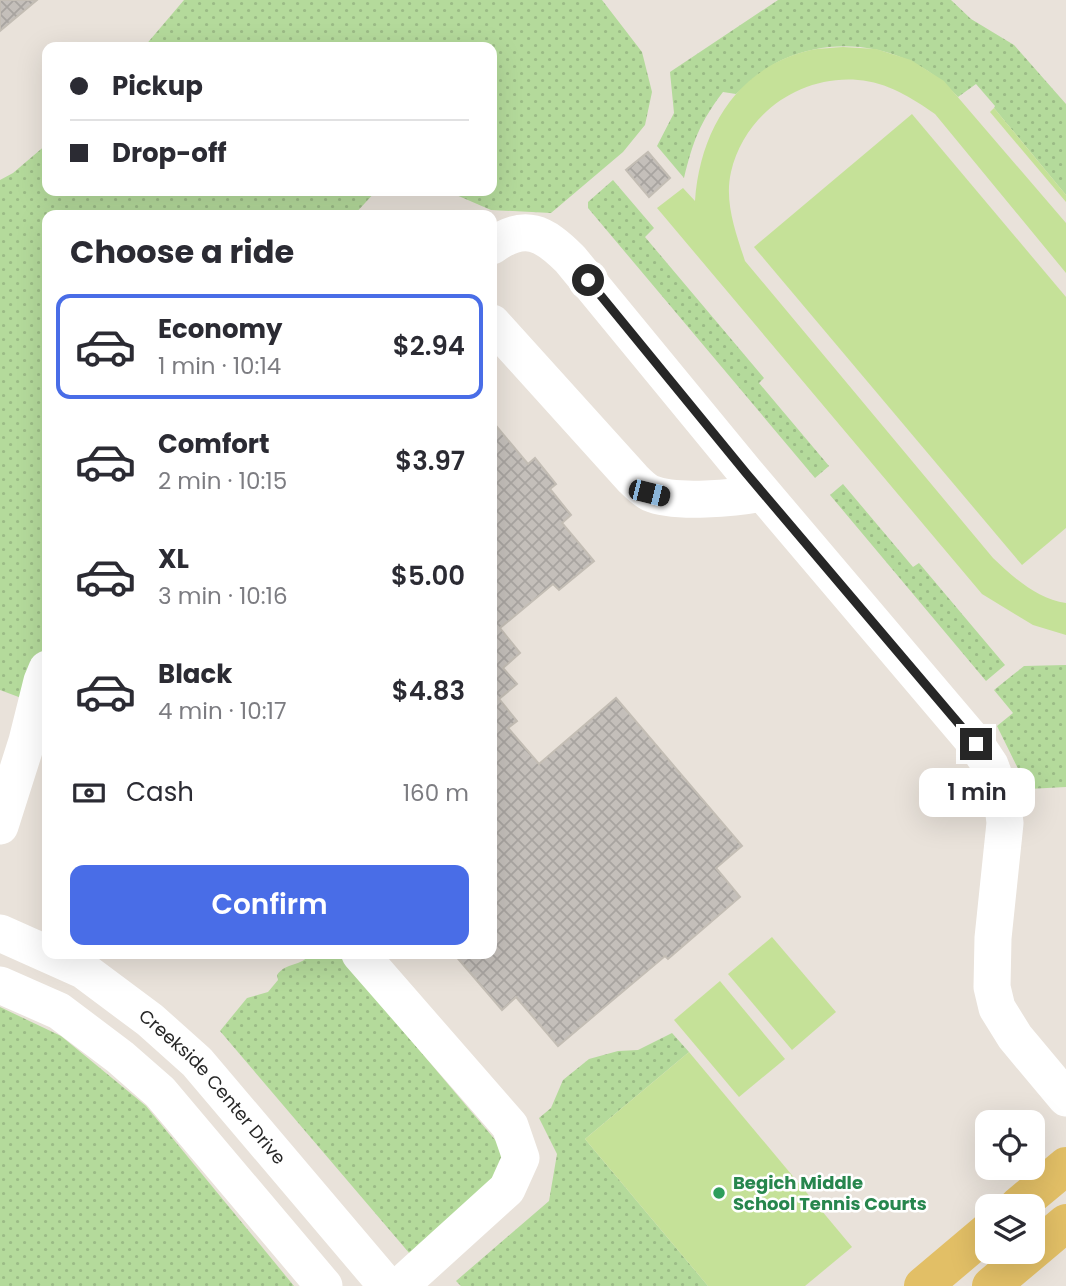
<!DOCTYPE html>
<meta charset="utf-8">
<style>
body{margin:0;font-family:Poppins,sans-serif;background:#f7f7f7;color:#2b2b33;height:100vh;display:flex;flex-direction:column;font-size:26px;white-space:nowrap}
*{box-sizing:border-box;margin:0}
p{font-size:23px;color:#7c7c81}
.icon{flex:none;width:38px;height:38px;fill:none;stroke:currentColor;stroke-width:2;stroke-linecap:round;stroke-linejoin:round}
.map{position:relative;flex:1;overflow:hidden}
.sheet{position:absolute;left:42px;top:210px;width:455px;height:749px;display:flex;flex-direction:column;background:#fff;border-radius:14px;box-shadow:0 7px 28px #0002}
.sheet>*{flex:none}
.guide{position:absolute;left:42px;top:42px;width:455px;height:154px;border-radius:14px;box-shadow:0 7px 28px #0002;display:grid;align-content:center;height:154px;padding:0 28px;background:#fff}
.buttons{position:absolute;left:975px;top:1110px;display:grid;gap:14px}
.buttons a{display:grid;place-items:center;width:70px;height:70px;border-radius:14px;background:#fff;box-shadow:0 7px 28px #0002;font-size:35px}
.end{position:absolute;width:32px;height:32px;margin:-16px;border:9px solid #272727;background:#fff;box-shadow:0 0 0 4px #fff}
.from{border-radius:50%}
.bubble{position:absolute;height:49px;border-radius:14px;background:#fff;box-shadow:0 7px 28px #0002;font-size:23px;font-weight:600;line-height:49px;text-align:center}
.car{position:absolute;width:21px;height:42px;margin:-21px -10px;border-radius:9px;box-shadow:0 0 5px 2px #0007;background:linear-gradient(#222 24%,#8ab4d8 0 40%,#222 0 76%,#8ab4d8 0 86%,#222 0)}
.guide b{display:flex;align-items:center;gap:24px;height:66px;font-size:26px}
.guide b+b{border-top:2px solid #e1e1e2}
.guide i{width:18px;height:18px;background:#2b2b33}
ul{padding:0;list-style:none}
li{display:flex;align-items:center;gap:21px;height:105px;margin:0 14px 10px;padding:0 14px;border:4px solid transparent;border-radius:14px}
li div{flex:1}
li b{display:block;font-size:26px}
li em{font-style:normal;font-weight:600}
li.active{border-color:#496de7}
li>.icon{width:63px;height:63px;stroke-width:1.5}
h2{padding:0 28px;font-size:32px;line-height:84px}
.pay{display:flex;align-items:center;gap:18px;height:77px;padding:0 28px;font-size:26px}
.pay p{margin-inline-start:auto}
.primary-button{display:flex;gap:14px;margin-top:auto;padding:14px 28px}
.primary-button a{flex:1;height:80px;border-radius:14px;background:#496de7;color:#fff;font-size:28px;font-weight:600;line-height:80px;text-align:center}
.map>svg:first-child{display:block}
.grass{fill:url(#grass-dots)}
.pitch{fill:#c5e198}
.building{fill:url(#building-cross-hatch);stroke:#c3bdb4;stroke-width:2}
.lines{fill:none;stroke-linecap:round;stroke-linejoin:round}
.minor{stroke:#fff;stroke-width:37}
.major{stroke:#e2bf66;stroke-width:38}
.route{stroke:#272727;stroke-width:9}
.leisure-dot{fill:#2e9e5b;stroke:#fff;stroke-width:2.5}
.labels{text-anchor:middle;stroke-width:5;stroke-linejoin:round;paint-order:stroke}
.street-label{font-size:18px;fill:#272727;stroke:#fff}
.leisure-label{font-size:18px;font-weight:bold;fill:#27864d;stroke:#fff;text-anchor:start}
</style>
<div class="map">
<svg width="1066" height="1286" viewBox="0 0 1066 1286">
<defs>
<pattern id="grass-dots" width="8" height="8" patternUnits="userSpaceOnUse" patternTransform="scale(1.75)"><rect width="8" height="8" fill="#b4da9b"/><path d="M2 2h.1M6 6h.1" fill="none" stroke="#9bbb86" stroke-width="1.8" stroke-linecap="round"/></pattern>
<pattern id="building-cross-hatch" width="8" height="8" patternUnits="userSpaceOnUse" patternTransform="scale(1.75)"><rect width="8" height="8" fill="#c4bfba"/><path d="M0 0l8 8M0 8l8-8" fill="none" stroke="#a8a4a0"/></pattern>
</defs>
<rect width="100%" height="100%" fill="#e9e2da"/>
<!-- grass -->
<g class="grass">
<path d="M 184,0 L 602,0 L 642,52 L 652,92 L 645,125 L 623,152 L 551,213 L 491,210 L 447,191 L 492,191 L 492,47 L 144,47 Z"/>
<path d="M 778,0 L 951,0 L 971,19 L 1014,45 L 1066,104 L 1066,195 L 994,108 L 995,106 L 976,84 L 958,97 C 916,49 844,32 784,59 C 766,67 751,81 736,94 L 723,92 C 700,122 693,141 684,178 L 657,146 L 674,113 L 670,72 Z"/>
<path d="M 47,144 L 47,191 L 376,191 L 354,215 L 47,215 L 47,643 L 24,699 L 0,690 L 0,180 L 13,173 Z"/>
<path d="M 613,180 L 654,228 L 645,237 L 764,378 L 759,383 L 829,466 L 815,478 L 588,208 L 588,202 Z"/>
<path d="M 843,484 L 913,567 L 919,563 L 1005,665 L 986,681 L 830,495 Z"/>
<path d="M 1066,665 L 1066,787 L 1028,789 L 997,726 L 1013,713 L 994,690 L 1024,666 Z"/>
<path d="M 310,954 L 338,954 L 497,1142 L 503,1161 L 496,1183 L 410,1254 L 220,1031 L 247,998 L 268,992 L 278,980 L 277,975 C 286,962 301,967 310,954 Z"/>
<path d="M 0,1007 L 61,1036 L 146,1106 L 294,1286 L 0,1286 Z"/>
<path d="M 672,1033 L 689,1052 L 585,1139 L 708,1286 L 461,1286 L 456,1281 L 549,1201 L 557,1154 L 539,1118 L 551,1108 L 563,1080 L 589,1059 L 618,1051 L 638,1050 Z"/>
</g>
<!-- pitch -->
<g class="pitch">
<path d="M 843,47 L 876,49 L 911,60 L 944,81 L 1066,223 L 1066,273 L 935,114 C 912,98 887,82 858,80 C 799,75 744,115 731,172 C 724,202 736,233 745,261 L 993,558 C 1013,577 1037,599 1066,603 L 1066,635 L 1033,625 L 982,594 L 657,208 L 683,188 L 695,201 C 700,130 737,67 811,50 C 821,48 833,48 843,47 Z"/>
<path d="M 994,108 L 1066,195 L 1066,202 L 990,112 Z"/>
<path d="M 912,114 L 1066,297 L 1066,528 L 1022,565 L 754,247 Z"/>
<path d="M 772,937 L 836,1012 L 792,1050 L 728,974 Z"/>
<path d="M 720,981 L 785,1059 L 739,1097 L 674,1020 Z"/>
<path d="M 689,1052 L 852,1247 L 805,1286 L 708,1286 L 585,1139 Z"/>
</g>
<!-- building -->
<g class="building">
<path d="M 0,0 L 37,0 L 0,31 Z"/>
<path d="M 648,152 L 670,178 L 649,197 L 626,170 Z"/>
<path d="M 492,421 L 528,464 L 535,458 L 556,484 L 550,489 L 571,515 L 562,523 L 594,561 L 559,590 L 553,584 L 500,628 L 520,653 L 503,668 L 517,684 L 499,699 L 517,721 L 508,728 L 539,764 L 616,698 L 742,846 L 716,868 L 740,897 L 668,959 L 665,956 L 558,1046 L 516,997 L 502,1010 L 454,954 L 492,954 Z"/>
</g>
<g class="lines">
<!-- minor -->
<g class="minor">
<path d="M 492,246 C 525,222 544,233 570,259 L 746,473 L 976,744 L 990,765 L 1002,797 L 1005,823 L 993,938 L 992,987 L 997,1008 L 1015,1037 L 1066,1098"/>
<path d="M 492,323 L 633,479 C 638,484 644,490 650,493 C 675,504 736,498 762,493"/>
<path d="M 0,826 L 27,741 L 42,681 L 47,669"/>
<path id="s1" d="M 0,933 L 83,970 L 150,1020 L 197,1062 L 387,1286"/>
<path d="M 360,954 L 510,1126 L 521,1158 L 507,1189 L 400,1286"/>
<path d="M 0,985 L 59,1011 L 120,1057 L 160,1092 L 324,1286"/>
</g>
<!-- major -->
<g class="major">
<path d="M 1018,1206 L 1066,1166"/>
<path d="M 923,1286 L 987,1232"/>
<path d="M 991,1286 L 1066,1223"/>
</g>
</g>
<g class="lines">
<!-- route -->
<path class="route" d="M 588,280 L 746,473 L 976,744"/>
</g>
<!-- markers -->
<circle class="leisure-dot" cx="719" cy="1193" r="7"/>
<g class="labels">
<!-- street labels -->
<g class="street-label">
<text dy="6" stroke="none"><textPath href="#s1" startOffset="266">Creekside Center Drive</textPath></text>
</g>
<!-- leisure labels -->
<g class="leisure-label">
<text x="733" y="1189">Begich Middle<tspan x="733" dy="21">School Tennis Courts</tspan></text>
</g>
</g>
</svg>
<div class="buttons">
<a><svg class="icon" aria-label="locate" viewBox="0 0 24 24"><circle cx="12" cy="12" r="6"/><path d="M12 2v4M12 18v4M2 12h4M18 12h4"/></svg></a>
<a><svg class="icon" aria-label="layers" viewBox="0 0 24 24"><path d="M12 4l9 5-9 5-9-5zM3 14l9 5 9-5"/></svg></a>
</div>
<i class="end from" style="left:588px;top:280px"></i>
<i class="end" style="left:976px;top:744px"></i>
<div class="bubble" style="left:919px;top:768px;width:116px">1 min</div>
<i class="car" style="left:649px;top:493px;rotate:104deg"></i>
<div class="guide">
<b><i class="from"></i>Pickup</b>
<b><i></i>Drop-off</b>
</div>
<section class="sheet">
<h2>Choose a ride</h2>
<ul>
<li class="active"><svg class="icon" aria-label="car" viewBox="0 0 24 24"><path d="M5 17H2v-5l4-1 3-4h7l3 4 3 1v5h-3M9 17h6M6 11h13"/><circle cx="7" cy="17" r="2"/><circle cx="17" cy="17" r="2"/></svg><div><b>Economy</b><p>1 min · 10:14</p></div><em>$2.94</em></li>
<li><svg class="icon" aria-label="car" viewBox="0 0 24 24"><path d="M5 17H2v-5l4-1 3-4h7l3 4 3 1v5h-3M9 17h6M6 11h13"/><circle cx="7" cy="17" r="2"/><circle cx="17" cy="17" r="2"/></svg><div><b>Comfort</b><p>2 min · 10:15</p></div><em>$3.97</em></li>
<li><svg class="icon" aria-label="car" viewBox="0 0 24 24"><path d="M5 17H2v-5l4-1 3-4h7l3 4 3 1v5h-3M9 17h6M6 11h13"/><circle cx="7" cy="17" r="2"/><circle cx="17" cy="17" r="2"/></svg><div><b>XL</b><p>3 min · 10:16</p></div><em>$5.00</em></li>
<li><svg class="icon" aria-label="car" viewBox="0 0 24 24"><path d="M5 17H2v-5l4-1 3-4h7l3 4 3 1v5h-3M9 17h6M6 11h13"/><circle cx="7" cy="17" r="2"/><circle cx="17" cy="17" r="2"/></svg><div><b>Black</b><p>4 min · 10:17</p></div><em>$4.83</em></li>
</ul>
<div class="pay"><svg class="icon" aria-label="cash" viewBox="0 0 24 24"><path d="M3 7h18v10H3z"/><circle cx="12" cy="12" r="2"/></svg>Cash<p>160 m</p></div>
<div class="primary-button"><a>Confirm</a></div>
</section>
</div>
